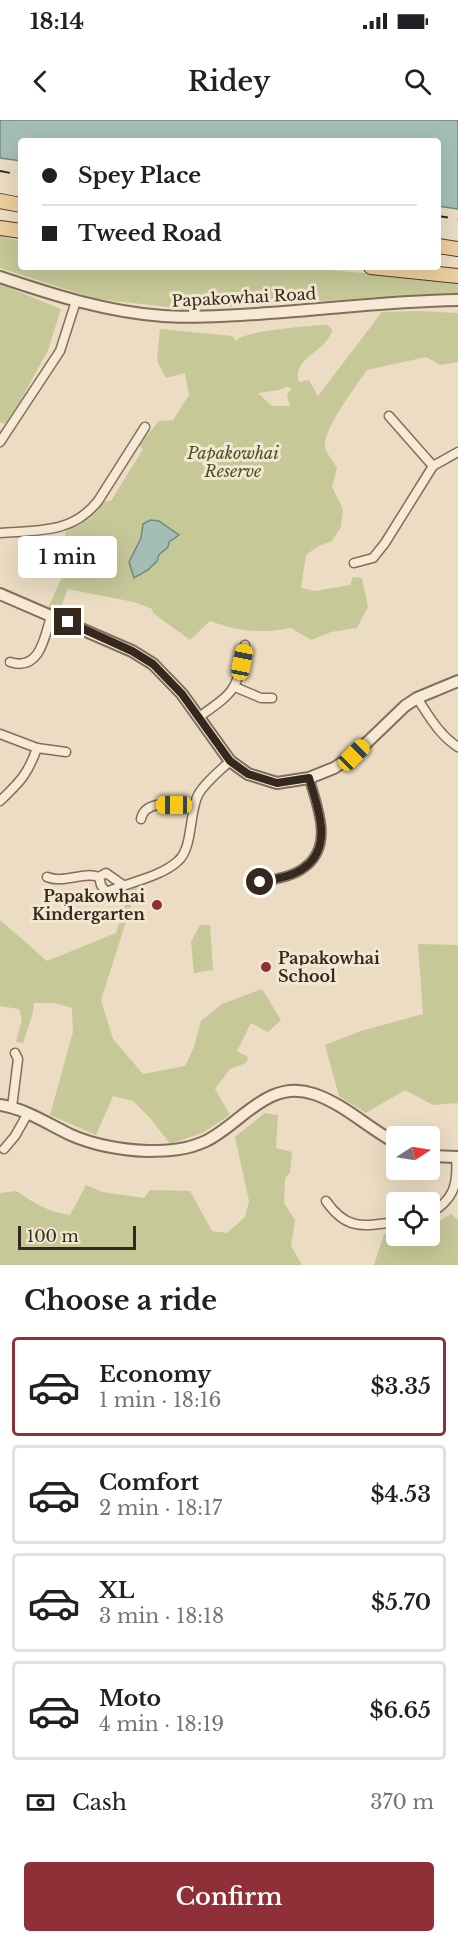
<!DOCTYPE html>
<meta charset="utf-8">
<style>
body{margin:0;font-family:"Libre Baskerville",serif;background:#f6f6f6;color:#202124;height:100vh;display:flex;flex-direction:column;font-size:22px;white-space:nowrap}
*{box-sizing:border-box;margin:0}
p{font-size:20px;color:#757577}
.icon{flex:none;width:33px;height:33px;fill:none;stroke:currentColor;stroke-width:2;stroke-linecap:round;stroke-linejoin:round}
.map{position:relative;height:1145px;overflow:hidden}
.details{display:flex;flex-direction:column;background:#fff;flex:1}
.details>*{flex:none}
.guide{position:absolute;left:18px;top:18px;width:423px;height:132px;border-radius:6px;box-shadow:0 6px 24px #0002;display:grid;align-content:center;height:132px;padding:0 24px;background:#fff}
.needle{width:39px;rotate:78deg}
.fabs{position:absolute;left:386px;top:1006px;display:grid;gap:12px}
.fabs a{display:grid;place-items:center;width:54px;height:54px;border-radius:6px;background:#fff;box-shadow:0 6px 24px #0002;font-size:30px}
.scale{position:absolute;left:18px;bottom:15px;width:118px;box-sizing:border-box;padding-left:6px;border:3px solid #35281e;border-top:0;font-size:16px;line-height:21px;white-space:nowrap;color:#35281e;-webkit-text-stroke:4px #f3e7d2;paint-order:stroke}
.end{position:absolute;width:27px;height:27px;margin:-14px;border:8px solid #35281e;background:#fff;box-shadow:0 0 0 3px #fff}
.from{border-radius:50%}
.bubble{position:absolute;height:42px;border-radius:6px;background:#fff;box-shadow:0 6px 24px #0002;font-size:20px;font-weight:600;line-height:42px;text-align:center}
.car{position:absolute;width:18px;height:36px;margin:-18px -9px;border-radius:8px;box-shadow:0 0 4px 2px #0007;background:linear-gradient(#f5c518 24%,#345 0 40%,#f5c518 0 76%,#345 0 86%,#f5c518 0)}
.guide b{display:flex;align-items:center;gap:21px;height:57px;font-size:22px}
.guide b+b{border-top:2px solid #e0e0e0}
.guide i{width:15px;height:15px;background:#202124}
ul{padding:0;list-style:none}
li{display:flex;align-items:center;gap:18px;height:99px;margin:0 12px 9px;padding:0 12px;border:3px solid #e0e0e0;border-radius:6px}
li div{flex:1}
li b{display:block;font-size:22px}
li em{font-style:normal;font-weight:600}
li.current{border-color:#8f2f38}
li>.icon{width:54px;height:54px;stroke-width:1.5}
h2{padding:0 24px;font-size:27px;line-height:72px}
.pay{display:flex;align-items:center;gap:15px;height:66px;padding:0 24px;font-size:22px}
.pay p{margin-inline-start:auto}
.action{display:flex;gap:12px;margin-top:auto;padding:12px 24px}
.action a{flex:1;height:69px;border-radius:6px;background:#8f2f38;color:#fff;font-size:24px;font-weight:600;line-height:69px;text-align:center}
.status{display:flex;justify-content:space-between;align-items:center;height:42px;padding:0 30px;background:#fff;direction:ltr}
.status svg{height:16px;fill:currentColor}
header{display:flex;justify-content:space-between;align-items:center;height:78px;padding:0 24px;background:#fff;font-size:27px;font-weight:600}
.map>svg:first-child{display:block}
.green{fill:#c6c898;fill-rule:evenodd}
.water{fill:#a5beb5;stroke:#6d8b81;stroke-width:1.5}
.lines{fill:none;stroke-linecap:round;stroke-linejoin:round}
.minor-casing{stroke:#846e5b;stroke-width:11}
.tertiary-casing{stroke:#846e5b;stroke-width:14}
.primary-casing{stroke:#523d2f;stroke-width:16}
.minor{stroke:#f6ead6;stroke-width:8}
.tertiary{stroke:#f6ead6;stroke-width:10}
.primary{stroke:#eccd9d;stroke-width:14}
.rail{stroke:#35281e;stroke-width:2;stroke-dasharray:10 10;stroke-linecap:butt}
.route{stroke:#35281e;stroke-width:8}
.poi-dot{fill:#8f2f38;stroke:#f3e7d2;stroke-width:2}
.labels{text-anchor:middle;stroke-width:6;stroke-linejoin:round;paint-order:stroke}
.street-label{font-size:16px;fill:#35281e;stroke:#f3e7d2}
.park-label{font-size:16px;font-style:italic;fill:#495026;stroke:#f3e7d2}
.poi-label{font-size:16px;font-weight:bold;fill:#35281e;stroke:#f3e7d2;text-anchor:end}
</style>
<div class="status"><b>18:14</b><svg viewBox="0 0 49 12"><path d="M0 12V9h3v3zM5 12V6h3v6zM10 12V3h3v9zM15 12V0h3v12zM26 1h20v11H26zM47 4h2v5h-2z"/></svg></div>
<header><svg class="icon" aria-label="back" viewBox="0 0 24 24"><path d="M15 5l-7 7 7 7"/></svg>Ridey<svg class="icon" aria-label="search" viewBox="0 0 24 24"><circle cx="10" cy="10" r="6"/><path d="M15 15l6 6"/></svg></header>
<div class="map">
<svg width="458" height="1145" viewBox="0 0 458 1145">
<rect width="100%" height="100%" fill="#ebdcc3"/>
<!-- green -->
<g class="green">
<path d="M 0,116 L 21,121 L 21,147 L 299,147 L 458,162 L 458,175 L 423,175 L 187,189 L 96,179 L 0,148 Z"/>
<path d="M 0,164 L 61,189 L 48,230 L 22,278 L 5,304 L 0,302 Z"/>
<path d="M 421,191 L 458,193 L 458,242 L 440,245 L 426,237 L 367,250 C 357,265 321,311 325,328 C 327,334 334,342 337,348 L 332,367 L 343,389 L 341,407 L 332,421 L 318,426 L 306,435 L 301,468 L 315,471 L 350,465 L 353,457 L 362,458 L 368,487 L 357,508 L 331,512 L 311,520 L 291,508 C 261,514 238,511 210,501 L 190,520 L 153,493 L 152,489 L 134,482 L 68,469 L 59,492 L 48,488 L 67,446 L 65,412 C 81,403 94,395 104,381 L 111,381 L 143,329 L 139,325 L 159,301 L 173,300 L 189,275 L 185,253 L 166,258 L 157,241 L 160,209 L 232,216 L 236,221 C 242,211 313,205 328,205 L 332,210 C 328,231 291,238 299,262 L 309,260 L 318,276 L 382,192 ZM 286,267 L 292,268 L 287,274 L 290,286 L 272,286 L 258,273 L 279,270 ZM 149,400 L 179,415 L 169,422 L 168,427 L 148,450 L 134,457 L 129,442 L 141,418 L 143,404 Z"/>
<path d="M 137,767 L 101,880 L 113,919 L 143,954 L 185,946 L 194,927 L 201,901 L 222,884 L 262,869 L 281,900 L 268,912 L 251,903 L 237,931 L 248,937 L 246,943 L 230,949 L 215,969 L 230,995 L 202,1013 L 170,1024 L 151,999 L 133,981 L 113,976 L 96,1015 L 50,995 L 73,912 L 72,888 L 55,883 L 34,883 L 33,892 L 23,923 L 16,922 L 22,899 L 19,889 L 0,886 L 0,800 L 47,841 L 116,813 L 130,770 Z"/>
<path d="M 200,805 L 210,805 L 213,850 L 194,853 L 191,822 Z"/>
<path d="M 418,824 L 458,825 L 458,983 L 433,985 L 405,970 L 366,993 L 339,976 L 325,925 L 361,911 L 423,894 Z"/>
<path d="M 265,993 L 278,995 L 276,1028 L 292,1032 L 290,1053 L 285,1058 L 284,1083 L 295,1100 L 291,1126 L 302,1145 L 0,1145 L 0,1073 L 16,1071 C 34,1083 48,1092 70,1095 L 86,1065 L 102,1072 L 144,1078 L 150,1070 L 190,1071 L 212,1111 L 227,1113 L 245,1097 L 249,1081 L 235,1017 Z"/>
<path d="M 451,1094 L 458,1100 L 458,1145 L 374,1145 L 384,1114 L 429,1116 L 429,1107 Z"/>
</g>
<!-- water -->
<g class="water">
<path d="M 0,0 L 458,0 L 458,89 L 438,86 L 438,21 L 21,21 L 21,41 L 0,38 Z"/>
<path d="M 150,400 L 159,401 L 179,415 L 169,422 L 168,427 L 159,435 L 157,441 L 148,450 L 134,458 L 129,442 L 141,418 L 143,404 Z"/>
</g>
<g class="lines">
<!-- minor casing -->
<g class="minor-casing">
<g id="minor">
<path d="M 389,296 L 433,346"/>
<path d="M 0,322 L 60,231 L 76,181"/>
<path d="M 0,413 C 38,410 72,414 98,381 L 145,307"/>
<path d="M 354,443 L 373,438 L 385,423 L 433,346 L 458,332"/>
<path d="M 10,542 C 40,552 45,516 51,496"/>
<path d="M 235,567 L 261,578 L 272,578"/>
<path d="M 417,578 C 429,596 439,615 458,627"/>
<path d="M 199,597 C 237,570 236,571 245,525"/>
<path d="M 0,614 L 37,628 L 66,632"/>
<path d="M 0,681 C 20,662 28,654 37,628"/>
<path d="M 141,699 C 145,678 178,685 194,685"/>
<path d="M 47,757 C 65,764 82,751 99,757"/>
<path d="M 260,762 C 274,759 293,757 305,747 C 334,725 317,686 309,658"/>
<path d="M 123,765 L 106,753 L 99,757 L 101,765 L 106,772 C 127,763 161,757 178,741 C 193,728 189,693 198,675 C 205,662 220,651 230,641"/>
<path d="M 12,987 L 18,939 L 15,933"/>
<path d="M 4,1029 L 15,1016 L 28,993"/>
<path d="M 326,1081 C 347,1111 363,1106 396,1102"/>
<path d="M 429,1094 C 454,1080 458,1065 456,1037"/>
</g>
</g>
<!-- tertiary casing -->
<g class="tertiary-casing">
<g id="tertiary">
<path d="M 0,157 C 53,175 107,192 163,196 C 189,198 215,196 240,195 C 313,191 385,181 458,180"/>
<path d="M 0,474 L 132,531 L 153,544 L 182,574 L 230,641 L 248,654 L 277,663 L 309,658 L 334,648 L 354,635 L 405,586 L 417,578 L 458,561"/>
<path d="M 0,985 C 26,989 48,1004 71,1015 C 94,1025 123,1030 147,1031 C 168,1031 187,1030 206,1021 C 241,1004 268,958 314,974 C 344,984 368,1008 396,1023"/>
<path d="M 429,1036 L 458,1037"/>
</g>
</g>
<!-- primary casing -->
<g class="primary-casing">
<g id="primary">
<path d="M 0,81 L 21,85"/>
<path d="M 0,108 L 21,111"/>
<path d="M 438,126 L 458,129"/>
<path d="M 371,147 L 458,156"/>
</g>
</g>
<!-- minor -->
<use href="#minor" class="minor"/>
<!-- tertiary -->
<use href="#tertiary" class="tertiary"/>
<!-- primary -->
<use href="#primary" class="primary"/>
<!-- rail -->
<g class="rail">
<path d="M 0,51 L 21,55"/>
<path d="M 438,96 L 458,99"/>
</g>
</g>
<g class="lines">
<!-- route -->
<path class="route" d="M 68,502 L 132,531 L 153,544 L 182,574 L 230,641 L 248,654 L 277,663 L 309,658 C 317,686 334,725 305,747 C 293,757 274,759 260,762"/>
</g>
<!-- markers -->
<g class="poi-dot">
<circle cx="157" cy="785" r="6"/>
<circle cx="266" cy="847" r="6"/>
</g>
<g class="labels">
<!-- street labels -->
<g class="street-label">
<text transform="translate(244 177) rotate(-3)" y="6">Papakowhai Road</text>
</g>
<!-- park labels -->
<g class="park-label">
<text x="233" y="339">Papakowhai<tspan x="233" dy="18">Reserve</tspan></text>
</g>
<!-- poi labels -->
<g class="poi-label">
<text x="145" y="782">Papakowhai<tspan x="145" dy="18">Kindergarten</tspan></text>
<text x="278" y="844" text-anchor="start">Papakowhai<tspan x="278" dy="18">School</tspan></text>
</g>
</g>
</svg>
<div class="fabs">
<a><svg class="needle" viewBox="-14 -14 28 28"><path d="M0-13l5 13h-10z" fill="#e53935"/><path d="M0 13l5-13h-10z" fill="#757577"/></svg></a>
<a><svg class="icon" aria-label="locate" viewBox="0 0 24 24"><circle cx="12" cy="12" r="6"/><path d="M12 2v4M12 18v4M2 12h4M18 12h4"/></svg></a>
</div>
<div class="scale">100 m</div>
<i class="end from" style="left:260px;top:762px"></i>
<i class="end" style="left:68px;top:502px"></i>
<div class="bubble" style="left:18px;top:416px;width:99px">1 min</div>
<i class="car" style="left:242px;top:542px;rotate:11deg"></i>
<i class="car" style="left:354px;top:635px;rotate:45deg"></i>
<i class="car" style="left:174px;top:685px;rotate:270deg"></i>
<div class="guide">
<b><i class="from"></i>Spey Place</b>
<b><i></i>Tweed Road</b>
</div>
</div>
<section class="details">
<h2>Choose a ride</h2>
<ul>
<li class="current"><svg class="icon" aria-label="car" viewBox="0 0 24 24"><path d="M5 17H2v-5l4-1 3-4h7l3 4 3 1v5h-3M9 17h6M6 11h13"/><circle cx="7" cy="17" r="2"/><circle cx="17" cy="17" r="2"/></svg><div><b>Economy</b><p>1 min · 18:16</p></div><em>$3.35</em></li>
<li><svg class="icon" aria-label="car" viewBox="0 0 24 24"><path d="M5 17H2v-5l4-1 3-4h7l3 4 3 1v5h-3M9 17h6M6 11h13"/><circle cx="7" cy="17" r="2"/><circle cx="17" cy="17" r="2"/></svg><div><b>Comfort</b><p>2 min · 18:17</p></div><em>$4.53</em></li>
<li><svg class="icon" aria-label="car" viewBox="0 0 24 24"><path d="M5 17H2v-5l4-1 3-4h7l3 4 3 1v5h-3M9 17h6M6 11h13"/><circle cx="7" cy="17" r="2"/><circle cx="17" cy="17" r="2"/></svg><div><b>XL</b><p>3 min · 18:18</p></div><em>$5.70</em></li>
<li><svg class="icon" aria-label="car" viewBox="0 0 24 24"><path d="M5 17H2v-5l4-1 3-4h7l3 4 3 1v5h-3M9 17h6M6 11h13"/><circle cx="7" cy="17" r="2"/><circle cx="17" cy="17" r="2"/></svg><div><b>Moto</b><p>4 min · 18:19</p></div><em>$6.65</em></li>
</ul>
<div class="pay"><svg class="icon" aria-label="cash" viewBox="0 0 24 24"><path d="M3 7h18v10H3z"/><circle cx="12" cy="12" r="2"/></svg>Cash<p>370 m</p></div>
<div class="action"><a>Confirm</a></div>
</section>
